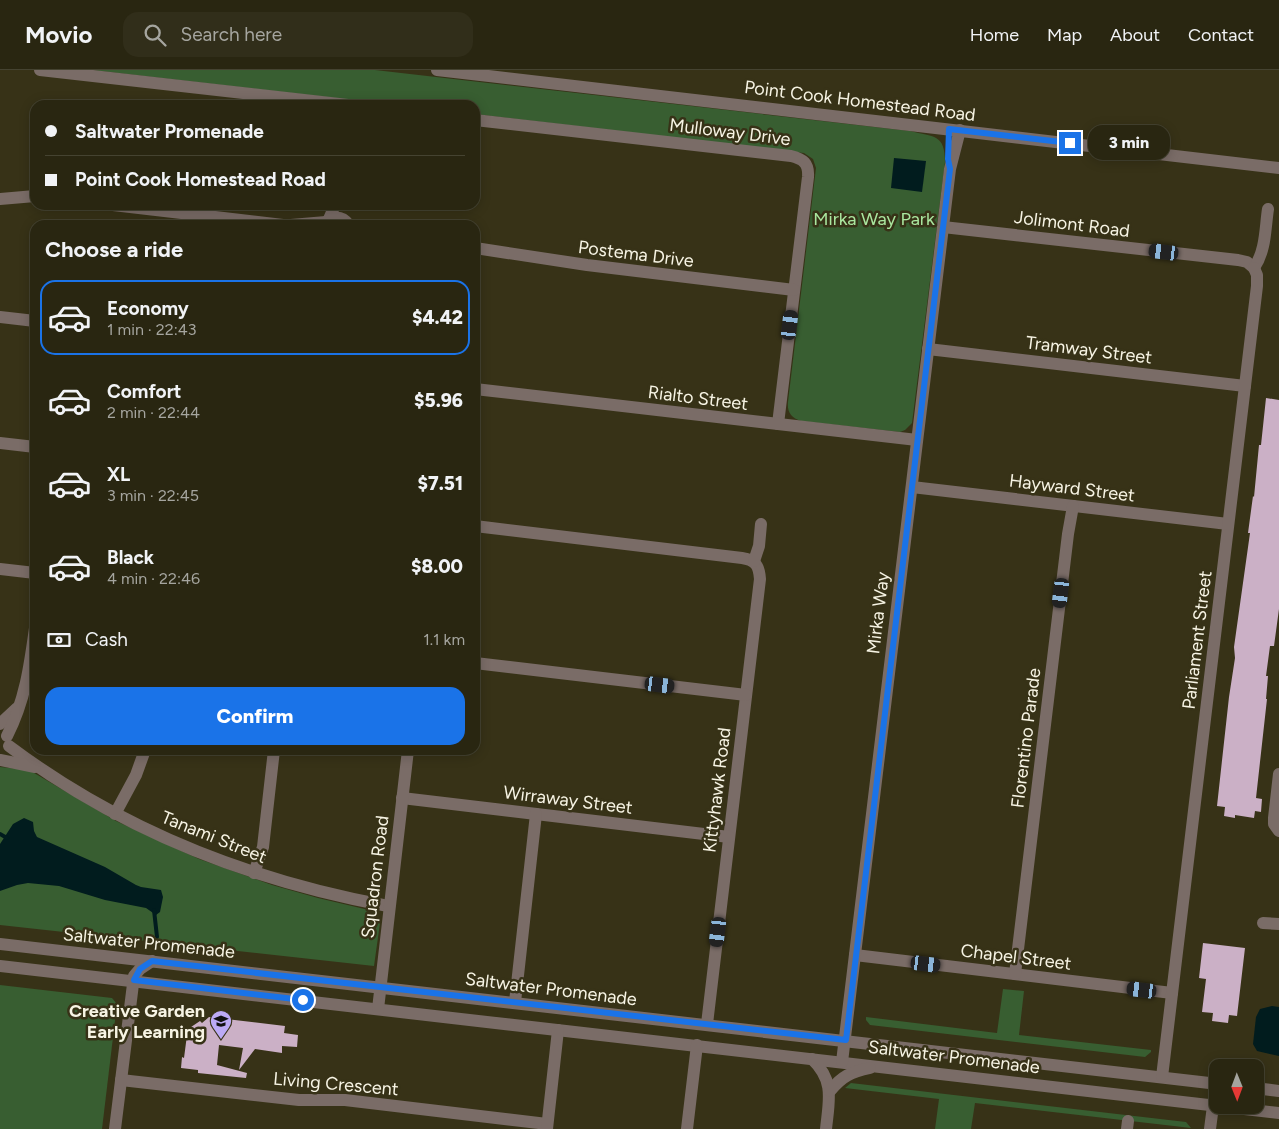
<!DOCTYPE html>
<meta charset="utf-8">
<style>
body{margin:0;font-family:Figtree,sans-serif;background:#312e1a;color:#f1f3f6;height:100vh;display:flex;flex-direction:column;font-size:19px;white-space:nowrap}
*{box-sizing:border-box;margin:0}
p{font-size:16px;color:#a5a59f}
.icon{flex:none;width:28px;height:28px;fill:none;stroke:currentColor;stroke-width:2;stroke-linecap:round;stroke-linejoin:round}
.map{position:relative;flex:1;overflow:hidden}
.drawer{position:absolute;left:30px;top:150px;width:450px;height:535px;display:flex;flex-direction:column;background:#292611;border-radius:15px;box-shadow:0 2px 12px #0003,0 0 0 1px #454331}
.drawer>*{flex:none}
.hud{position:absolute;left:30px;top:30px;width:450px;height:110px;border-radius:15px;box-shadow:0 2px 12px #0003,0 0 0 1px #454331;display:grid;align-content:center;height:110px;padding:0 15px;background:#292611}
.needle{width:32px;rotate:179deg}
.controls{position:absolute;left:1209px;top:989px;display:grid;gap:10px}
.controls a{display:grid;place-items:center;width:55px;height:55px;border-radius:10px;background:#292611;box-shadow:0 2px 12px #0003,0 0 0 1px #454331;font-size:25px}
.end{position:absolute;width:22px;height:22px;margin:-11px;border:6px solid #1a73e8;background:#fff;box-shadow:0 0 0 2px #fff}
.from{border-radius:50%}
.bubble{position:absolute;height:35px;border-radius:15px;background:#292611;box-shadow:0 2px 12px #0003,0 0 0 1px #454331;font-size:16px;font-weight:800;line-height:35px;text-align:center}
.car{position:absolute;width:15px;height:30px;margin:-15px -8px;border-radius:6px;box-shadow:0 0 4px 1px #0007;background:linear-gradient(#222 24%,#8ab4d8 0 40%,#222 0 76%,#8ab4d8 0 86%,#222 0)}
.hud b{display:flex;align-items:center;gap:18px;height:48px;font-size:19px}
.hud b+b{border-top:1px solid #454331}
.hud i{width:12px;height:12px;background:#f1f3f6}
ul{padding:0;list-style:none}
li{display:flex;align-items:center;gap:15px;height:75px;margin:0 10px 8px;padding:0 5px;border:2px solid transparent;border-radius:15px}
li div{flex:1}
li b{display:block;font-size:19px}
li em{font-style:normal;font-weight:800}
li.on{border-color:#1a73e8}
li>.icon{width:45px;height:45px;stroke-width:1.5}
h2{padding:0 15px;font-size:22px;line-height:60px}
.pay{display:flex;align-items:center;gap:12px;height:55px;padding:0 15px;font-size:19px}
.pay p{margin-inline-start:auto}
.action{display:flex;gap:10px;margin-top:auto;padding:10px 15px}
.action a{flex:1;height:58px;border-radius:15px;background:#1a73e8;color:#fff;font-size:20px;font-weight:800;line-height:58px;text-align:center}
header{display:flex;align-items:center;gap:30px;box-sizing:border-box;height:70px;padding:0 25px;background:#292611;border-bottom:1px solid #454331}
header strong{font-size:24px}
nav{display:flex;gap:28px;margin-inline-start:auto;font-size:18px}
.search{width:350px;height:45px;background:#312e1a;display:flex;align-items:center;gap:12px;box-sizing:border-box;padding:0 18px;border-radius:15px;color:#a5a59f;font-size:19px}
.map>svg:first-child{display:block}
.green{fill:#385e31}
.water{fill:#011c1e}
.lines{fill:none;stroke-linecap:round;stroke-linejoin:round}
.stream{stroke:#011c1e;stroke-width:4}
.building{fill:#cbb0c6}
.minor{stroke:#7a6c67;stroke-width:12}
.route{stroke:#1a73e8;stroke-width:6}
.labels{text-anchor:middle;stroke-width:5;stroke-linejoin:round;paint-order:stroke}
.street-label{font-size:18px;fill:#f7f4e4;stroke:#373217}
.park-label{font-size:18px;fill:#aae79f;stroke:#373217}
.poi-label{font-size:18px;font-weight:bold;fill:#f7f4e4;stroke:#373217;text-anchor:end}
</style>
<header>
<strong>Movio</strong>
<div class="search"><svg class="icon" aria-label="search" viewBox="0 0 24 24"><circle cx="10" cy="10" r="6"/><path d="M15 15l6 6"/></svg>Search here</div>
<nav><a>Home</a><a>Map</a><a>About</a><a>Contact</a></nav>
</header>
<div class="map">
<svg width="1279" height="1059" viewBox="0 0 1279 1059">
<rect width="100%" height="100%" fill="#373217"/>
<!-- green -->
<g class="green">
<path d="M 92,0 L 375,0 L 910,61 C 934,67 945,64 945,92 L 912,353 L 905,360 L 900,362 L 801,351 C 791,348 787,342 788,332 L 816,98 L 813,89 L 804,83 L 475,44 L 475,35 L 395,35 Z"/>
<path d="M 0,697 L 29,700 L 116,751 L 199,789 L 272,815 L 318,828 L 373,841 L 378,846 L 380,853 L 374,896 L 0,855 Z"/>
<path d="M 0,915 L 112,928 L 117,934 L 102,1059 L 0,1059 Z"/>
<path d="M 1003,919 L 1024,921 L 1019,965 L 1151,980 L 1151,982 L 1145,987 L 1128,985 L 870,955 L 866,950 L 866,947 L 997,963 Z"/>
<path d="M 851,1013 L 1186,1052 L 1191,1058 L 975,1033 L 971,1059 L 935,1059 L 939,1029 L 845,1018 Z"/>
</g>
<!-- water -->
<g class="water">
<path d="M 894,88 L 926,91 L 922,122 L 891,118 Z"/>
<path d="M 24,748 L 33,752 L 34,761 L 37,767 L 105,797 L 136,815 L 141,817 L 161,820 L 163,827 L 160,842 L 156,845 L 146,838 L 105,830 L 59,816 L 28,813 L 17,815 L 0,821 L 0,774 L 13,754 Z"/>
<path d="M 1272,936 L 1279,937 L 1279,986 L 1257,981 L 1253,974 L 1256,947 L 1260,939 Z"/>
</g>
<g class="lines">
<!-- stream -->
<g class="stream">
<path d="M 0,764 L 7,768"/>
<path d="M 154,840 L 157,867"/>
</g>
</g>
<!-- building -->
<g class="building">
<path d="M 1266,328 L 1279,330 L 1279,539 L 1274,576 L 1270,576 L 1266,606 L 1268,606 L 1266,629 L 1267,629 L 1256,728 L 1262,729 L 1261,742 L 1255,741 L 1254,748 L 1235,745 L 1235,748 L 1224,746 L 1225,737 L 1217,736 L 1229,627 L 1235,588 L 1234,577 L 1250,463 L 1248,463 L 1253,426 L 1254,427 L 1259,375 L 1261,375 Z"/>
<path d="M 1203,873 L 1245,878 L 1237,946 L 1229,945 L 1228,953 L 1212,951 L 1213,943 L 1202,942 L 1206,909 L 1199,908 Z"/>
<path d="M 209,947 L 285,956 L 284,963 L 298,965 L 297,977 L 282,976 L 282,983 L 255,979 L 239,1000 L 243,978 L 219,975 L 217,995 L 247,1003 L 246,1008 L 198,1003 L 198,1000 L 181,998 L 182,987 L 184,988 L 187,965 L 194,960 L 191,957 L 200,951 L 202,953 Z"/>
</g>
<g class="lines">
<!-- minor -->
<g class="minor">
<path d="M 40,0 L 348,35"/>
<path d="M 437,0 L 1279,98"/>
<path d="M 475,50 L 791,86 C 803,89 809,93 808,107 L 778,354"/>
<path d="M 0,129 L 35,126"/>
<path d="M 113,135 L 283,155"/>
<path d="M 329,149 L 335,135"/>
<path d="M 291,155 L 326,152"/>
<path d="M 324,155 C 331,145 342,145 349,155"/>
<path d="M 943,157 L 1238,190 L 1247,192 L 1254,198"/>
<path d="M 475,178 L 587,195 L 794,220"/>
<path d="M 1254,198 C 1266,180 1265,159 1268,139"/>
<path d="M 0,247 L 35,251"/>
<path d="M 928,279 L 1245,316"/>
<path d="M 475,319 L 917,370"/>
<path d="M 0,373 L 35,377"/>
<path d="M 912,417 L 1228,454"/>
<path d="M 475,456 L 742,488 C 756,490 759,496 760,509 L 707,954"/>
<path d="M 754,491 L 759,476 L 761,454"/>
<path d="M 0,499 L 35,503"/>
<path d="M 475,593 L 746,625"/>
<path d="M 0,654 L 17,638"/>
<path d="M 7,666 C 25,631 30,595 35,558"/>
<path d="M 9,676 C 121,760 252,811 388,836"/>
<path d="M 0,690 L 35,697"/>
<path d="M 1279,704 L 1274,748 L 1274,754 L 1279,761"/>
<path d="M 402,728 L 729,767"/>
<path d="M 115,744 L 136,705 L 145,680"/>
<path d="M 254,803 L 263,777 L 274,680"/>
<path d="M 1263,853 L 1279,854"/>
<path d="M 0,874 L 1218,1014"/>
<path d="M 855,885 L 1172,923"/>
<path d="M 0,896 L 1279,1043"/>
<path d="M 1015,904 L 1068,464 L 1073,436"/>
<path d="M 515,932 L 536,744"/>
<path d="M 378,939 L 408,680"/>
<path d="M 812,989 C 835,1011 829,1030 826,1059"/>
<path d="M 842,992 L 950,99 L 960,60"/>
<path d="M 1162,1007 L 1257,216 L 1257,205 L 1254,198"/>
<path d="M 121,1010 L 299,1030 L 345,1030 L 547,1054"/>
<path d="M 1255,1018 L 1279,1021"/>
<path d="M 830,1021 C 842,1006 851,1002 870,998"/>
<path d="M 115,1059 L 134,906 L 140,899 L 152,891"/>
<path d="M 547,1059 L 558,960"/>
<path d="M 687,1059 L 697,975"/>
<path d="M 1127,1059 L 1128,1051"/>
<path d="M 1210,1059 L 1216,1013"/>
</g>
</g>
<g class="lines">
<!-- route -->
<path class="route" d="M 303,930 L 134,910 L 140,899 L 152,891 L 846,970 L 950,99 L 948,89 L 949,59 L 1070,73"/>
</g>
<!-- icons -->
<defs>
<g id="school-pin" transform="scale(1.125)"><path d="M0 17L-7.5 6A9.5 9.5 0 1 1 7.5 6Z" fill="#bcaaf6" stroke="#373217"/><path d="M0-5L7-2L0 1L-7-2ZM-4 1L0 2.5L4 1V4Q0 6-4 4Z" fill="#111"/></g>
</defs>
<g fill-rule="evenodd">
<use href="#school-pin" x="221" y="951"/>
</g>
<g class="labels">
<!-- street labels -->
<g class="street-label">
<text transform="translate(860 31) rotate(7)" y="6">Point Cook Homestead Road</text>
<text transform="translate(730 62) rotate(7)" y="6">Mulloway Drive</text>
<text transform="translate(1072 154) rotate(7)" y="6">Jolimont Road</text>
<text transform="translate(636 184) rotate(7)" y="6">Postema Drive</text>
<text transform="translate(1089 280) rotate(7)" y="6">Tramway Street</text>
<text transform="translate(698 328) rotate(7)" y="6">Rialto Street</text>
<text transform="translate(1072 418) rotate(7)" y="6">Hayward Street</text>
<text transform="translate(878 543) rotate(-83)" y="6">Mirka Way</text>
<text transform="translate(1197 570) rotate(-83)" y="6">Parliament Street</text>
<text transform="translate(1026 668) rotate(-83)" y="6">Florentino Parade</text>
<text transform="translate(717 720) rotate(-83)" y="6">Kittyhawk Road</text>
<text transform="translate(568 730) rotate(7)" y="6">Wirraway Street</text>
<text transform="translate(214 767) rotate(22)" y="6">Tanami Street</text>
<text transform="translate(375 807) rotate(-83)" y="6">Squadron Road</text>
<text transform="translate(149 873) rotate(6)" y="6">Saltwater Promenade</text>
<text transform="translate(1016 887) rotate(7)" y="6">Chapel Street</text>
<text transform="translate(551 919) rotate(7)" y="6">Saltwater Promenade</text>
<text transform="translate(954 987) rotate(7)" y="6">Saltwater Promenade</text>
<text transform="translate(336 1014) rotate(5)" y="6">Living Crescent</text>
</g>
<!-- park labels -->
<g class="park-label">
<text x="874" y="155">Mirka Way Park</text>
</g>
<!-- poi labels -->
<g class="poi-label">
<text x="205" y="947">Creative Garden<tspan x="205" dy="21">Early Learning</tspan></text>
</g>
</g>
</svg>
<div class="controls">
<a><svg class="needle" viewBox="-14 -14 28 28"><path d="M0-13l5 13h-10z" fill="#e53935"/><path d="M0 13l5-13h-10z" fill="#a5a59f"/></svg></a>
</div>
<i class="end from" style="left:303px;top:930px"></i>
<i class="end" style="left:1070px;top:73px"></i>
<div class="bubble" style="left:1088px;top:55px;width:82px">3 min</div>
<i class="car" style="left:1164px;top:182px;rotate:277deg"></i>
<i class="car" style="left:790px;top:255px;rotate:7deg"></i>
<i class="car" style="left:1061px;top:523px;rotate:187deg"></i>
<i class="car" style="left:660px;top:615px;rotate:97deg"></i>
<i class="car" style="left:718px;top:862px;rotate:187deg"></i>
<i class="car" style="left:926px;top:894px;rotate:97deg"></i>
<i class="car" style="left:1142px;top:920px;rotate:277deg"></i>
<div class="hud">
<b><i class="from"></i>Saltwater Promenade</b>
<b><i></i>Point Cook Homestead Road</b>
</div>
<section class="drawer">
<h2>Choose a ride</h2>
<ul>
<li class="on"><svg class="icon" aria-label="car" viewBox="0 0 24 24"><path d="M5 17H2v-5l4-1 3-4h7l3 4 3 1v5h-3M9 17h6M6 11h13"/><circle cx="7" cy="17" r="2"/><circle cx="17" cy="17" r="2"/></svg><div><b>Economy</b><p>1 min · 22:43</p></div><em>$4.42</em></li>
<li><svg class="icon" aria-label="car" viewBox="0 0 24 24"><path d="M5 17H2v-5l4-1 3-4h7l3 4 3 1v5h-3M9 17h6M6 11h13"/><circle cx="7" cy="17" r="2"/><circle cx="17" cy="17" r="2"/></svg><div><b>Comfort</b><p>2 min · 22:44</p></div><em>$5.96</em></li>
<li><svg class="icon" aria-label="car" viewBox="0 0 24 24"><path d="M5 17H2v-5l4-1 3-4h7l3 4 3 1v5h-3M9 17h6M6 11h13"/><circle cx="7" cy="17" r="2"/><circle cx="17" cy="17" r="2"/></svg><div><b>XL</b><p>3 min · 22:45</p></div><em>$7.51</em></li>
<li><svg class="icon" aria-label="car" viewBox="0 0 24 24"><path d="M5 17H2v-5l4-1 3-4h7l3 4 3 1v5h-3M9 17h6M6 11h13"/><circle cx="7" cy="17" r="2"/><circle cx="17" cy="17" r="2"/></svg><div><b>Black</b><p>4 min · 22:46</p></div><em>$8.00</em></li>
</ul>
<div class="pay"><svg class="icon" aria-label="cash" viewBox="0 0 24 24"><path d="M3 7h18v10H3z"/><circle cx="12" cy="12" r="2"/></svg>Cash<p>1.1 km</p></div>
<div class="action"><a>Confirm</a></div>
</section>
</div>
